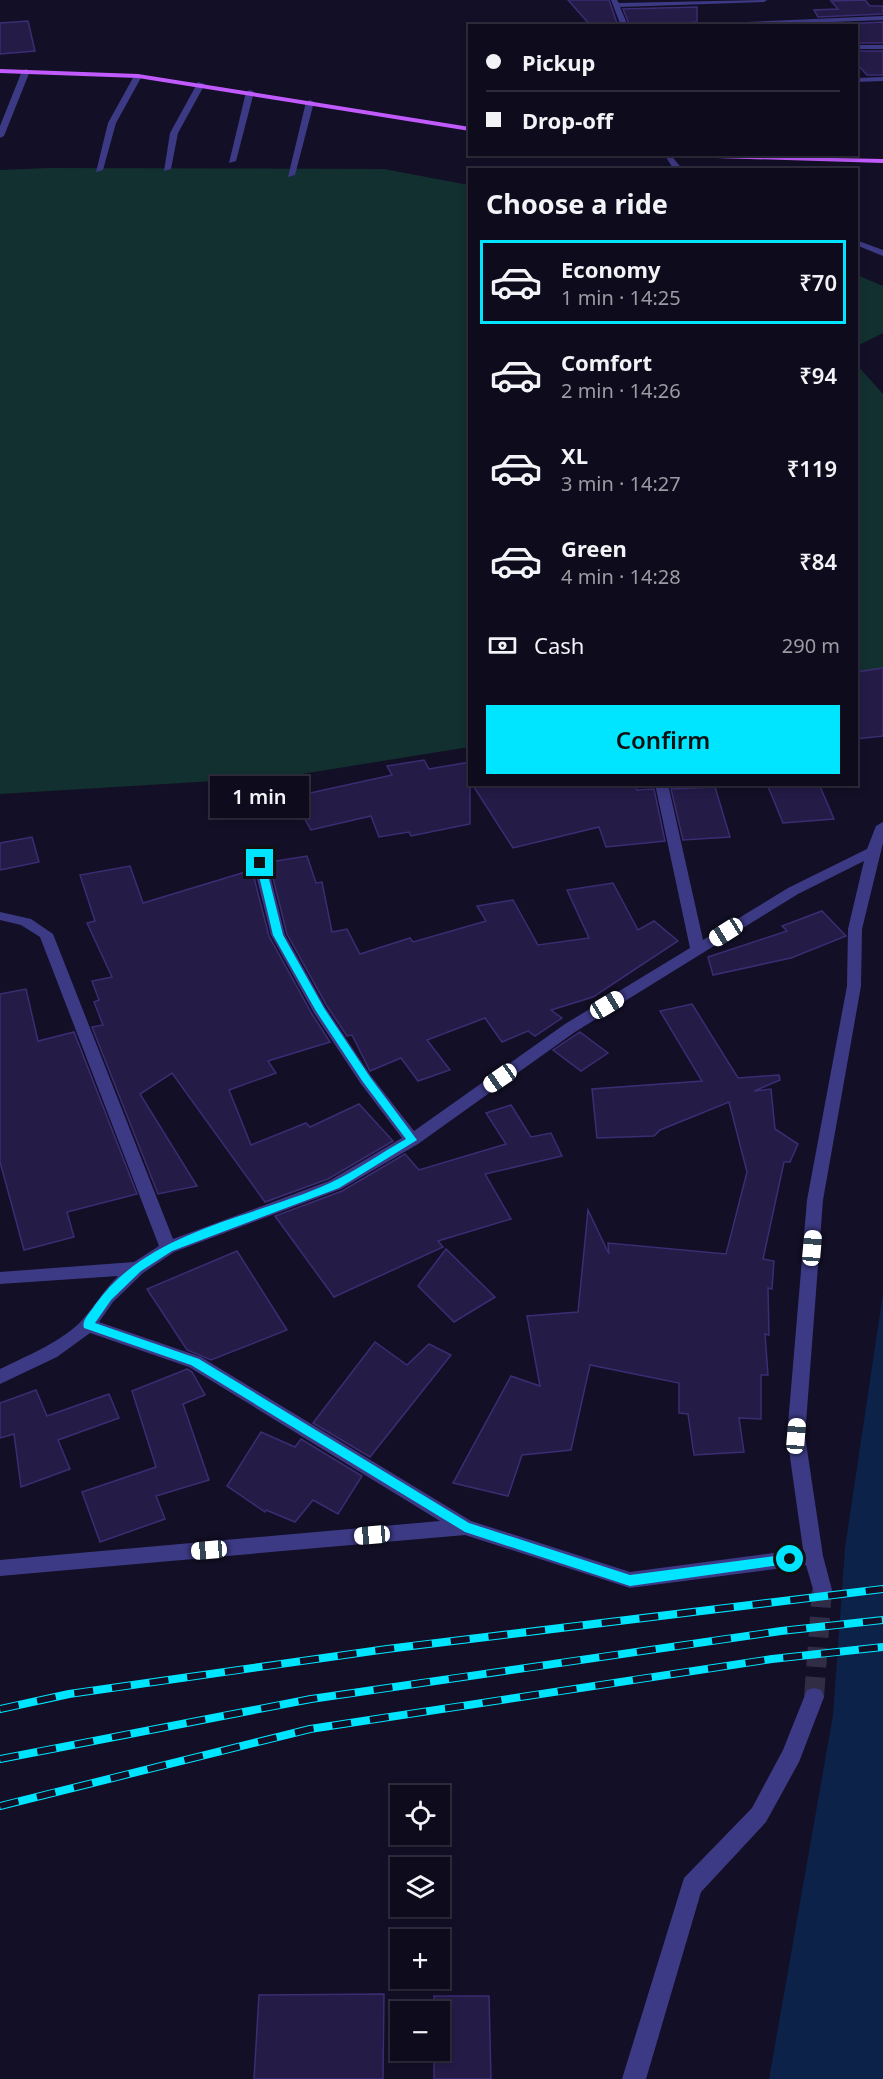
<!DOCTYPE html>
<meta charset="utf-8">
<style>
body{margin:0;font-family:"Noto Sans",sans-serif;background:#1c1929;color:#f1f3f6;height:100vh;display:flex;flex-direction:column;font-size:22px;white-space:nowrap}
*{box-sizing:border-box;margin:0}
p{font-size:20px;color:#9b9ba3}
.icon{flex:none;width:33px;height:33px;fill:none;stroke:currentColor;stroke-width:2;stroke-linecap:round;stroke-linejoin:round}
.map{position:relative;flex:1;overflow:hidden}
.panel{position:absolute;left:468px;top:168px;width:390px;height:618px;display:flex;flex-direction:column;background:#0e0b1c;border-radius:0px;box-shadow:0 3px 9px #0003,0 0 0 2px #2e2b3b}
.panel>*{flex:none}
.guide{position:absolute;left:468px;top:24px;width:390px;height:132px;border-radius:0px;box-shadow:0 3px 9px #0003,0 0 0 2px #2e2b3b;display:grid;align-content:center;height:132px;padding:0 18px;background:#0e0b1c}
.fabs{position:absolute;left:390px;top:1785px;display:grid;gap:12px}
.fabs a{display:grid;place-items:center;width:60px;height:60px;border-radius:0px;background:#0e0b1c;box-shadow:0 3px 9px #0003,0 0 0 2px #2e2b3b;font-size:30px}
.end{position:absolute;width:27px;height:27px;margin:-14px;border:8px solid #00e5ff;background:#111;box-shadow:0 0 0 3px #111}
.from{border-radius:50%}
.bubble{position:absolute;height:42px;border-radius:0px;background:#0e0b1c;box-shadow:0 3px 9px #0003,0 0 0 2px #2e2b3b;font-size:20px;font-weight:600;line-height:42px;text-align:center}
.car{position:absolute;width:18px;height:36px;margin:-18px -9px;border-radius:8px;box-shadow:0 0 4px 2px #0007;background:linear-gradient(#fff 24%,#345 0 40%,#fff 0 76%,#345 0 86%,#fff 0)}
.guide b{display:flex;align-items:center;gap:21px;height:57px;font-size:22px}
.guide b+b{border-top:2px solid #2e2b3b}
.guide i{width:15px;height:15px;background:#f1f3f6}
ul{padding:0;list-style:none}
li{display:flex;align-items:center;gap:18px;height:84px;margin:0 12px 9px;padding:0 6px;border:3px solid transparent;border-radius:0px}
li div{flex:1}
li b{display:block;font-size:22px}
li em{font-style:normal;font-weight:600}
li.active{border-color:#00e5ff}
li>.icon{width:54px;height:54px;stroke-width:1.5}
h2{padding:0 18px;font-size:27px;line-height:72px}
.pay{display:flex;align-items:center;gap:15px;height:66px;padding:0 18px;font-size:22px}
.pay p{margin-inline-start:auto}
.cta{display:flex;gap:12px;margin-top:auto;padding:12px 18px}
.cta a{flex:1;height:69px;border-radius:0px;background:#00e5ff;color:#111;font-size:24px;font-weight:600;line-height:69px;text-align:center}
.map>svg:first-child{display:block}
.green{fill:#12302f}
.water{fill:#0c2248}
.building{fill:#241b47;stroke:#3b2d73;stroke-width:1.5}
.lines{fill:none;stroke-linecap:round;stroke-linejoin:round}
.minor-tunnel{stroke:#312d47;stroke-width:20;stroke-dasharray:20 10;stroke-linecap:butt}
.minor{fill:#3d3a85;fill-rule:evenodd}
.major{fill:#c25bff;fill-rule:evenodd}
.rail-casing{stroke:#00e5ff;stroke-width:8}
.rail{stroke:#130f26;stroke-width:6;stroke-dasharray:19;stroke-linecap:butt}
.route{fill:#00e5ff}
</style>
<div class="map">
<svg width="883" height="2079" viewBox="0 0 883 2079">
<rect width="100%" height="100%" fill="#130f26"/>
<!-- green -->
<g class="green">
<path d="M 49,168 L 384,169 L 469,185 L 469,747 L 283,777 L 0,794 L 0,170 Z"/>
<path d="M 857,275 L 883,286 L 883,333 L 857,346 Z"/>
<path d="M 857,365 L 883,394 L 883,680 L 857,684 Z"/>
</g>
<!-- water -->
<path class="water" d="M 883,1293 L 883,2079 L 769,2079 L 833,1715 L 845,1548 Z"/>
<!-- building -->
<g class="building">
<path d="M 568,0 L 609,0 L 618,26 L 591,26 Z"/>
<path d="M 865,0 L 870,6 L 883,6 L 883,14 L 818,17 L 814,10 L 838,9 L 831,1 Z"/>
<path d="M 697,7 L 697,22 L 649,26 L 630,26 L 623,9 Z"/>
<path d="M 28,21 L 35,51 L 0,54 L 0,23 Z"/>
<path d="M 883,22 L 883,43 L 856,43 L 856,26 L 825,25 Z"/>
<path d="M 856,51 L 883,51 L 883,75 L 867,75 L 856,63 Z"/>
<path d="M 883,668 L 883,736 L 856,739 L 856,672 Z"/>
<path d="M 424,760 L 429,769 L 470,762 L 470,824 L 411,836 L 409,832 L 379,837 L 371,816 L 311,830 L 292,797 L 392,775 L 387,766 Z"/>
<path d="M 472,784 L 635,784 L 637,790 L 654,789 L 665,841 L 606,847 L 599,827 L 513,848 Z"/>
<path d="M 767,784 L 819,784 L 834,819 L 783,823 Z"/>
<path d="M 715,787 L 730,837 L 683,840 L 671,789 Z"/>
<path d="M 32,837 L 39,862 L 0,870 L 0,843 Z"/>
<path d="M 307,856 L 316,883 L 322,882 L 332,932 L 347,929 L 360,954 L 410,938 L 413,942 L 486,921 L 477,906 L 513,900 L 538,945 L 589,938 L 567,890 L 613,883 L 638,930 L 654,921 L 678,941 L 593,997 L 551,1010 L 562,1018 L 535,1036 L 528,1031 L 502,1042 L 485,1018 L 427,1040 L 450,1070 L 418,1081 L 401,1058 L 370,1071 L 352,1035 L 347,1036 L 327,1006 L 287,934 L 269,862 Z"/>
<path d="M 130,866 L 143,903 L 252,870 L 269,936 L 312,1014 L 330,1042 L 268,1061 L 276,1073 L 229,1090 L 251,1145 L 306,1123 L 310,1127 L 359,1104 L 393,1141 L 328,1179 L 265,1202 L 172,1073 L 140,1094 L 197,1186 L 158,1194 L 92,1027 L 103,1025 L 94,1002 L 99,1000 L 92,981 L 112,977 L 87,923 L 95,921 L 80,875 Z"/>
<path d="M 822,911 L 846,936 L 791,958 L 713,975 L 708,957 L 787,931 L 782,926 Z"/>
<path d="M 26,989 L 38,1041 L 74,1032 L 137,1194 L 67,1212 L 74,1237 L 24,1250 L 0,1162 L 0,994 Z"/>
<path d="M 692,1004 L 738,1078 L 779,1075 L 780,1080 L 754,1091 L 771,1089 L 775,1129 L 798,1144 L 790,1162 L 784,1162 L 763,1259 L 774,1261 L 772,1289 L 768,1288 L 769,1335 L 765,1334 L 768,1375 L 761,1375 L 761,1419 L 739,1418 L 744,1452 L 694,1455 L 688,1414 L 679,1413 L 679,1383 L 590,1365 L 571,1450 L 522,1455 L 508,1496 L 453,1483 L 511,1376 L 540,1386 L 527,1316 L 578,1312 L 588,1210 L 609,1254 L 608,1243 L 726,1254 L 747,1172 L 729,1102 L 660,1130 L 654,1136 L 597,1138 L 592,1089 L 702,1081 L 660,1011 Z"/>
<path d="M 580,1032 L 608,1053 L 581,1071 L 553,1050 Z"/>
<path d="M 511,1105 L 531,1137 L 551,1133 L 562,1156 L 485,1174 L 511,1219 L 438,1241 L 443,1247 L 334,1297 L 275,1216 L 342,1191 L 405,1154 L 419,1170 L 506,1144 L 486,1113 Z"/>
<path d="M 446,1249 L 495,1297 L 454,1322 L 418,1286 Z"/>
<path d="M 237,1251 L 287,1330 L 211,1360 L 187,1350 L 147,1289 Z"/>
<path d="M 375,1342 L 407,1365 L 429,1344 L 451,1355 L 370,1457 L 313,1423 Z"/>
<path d="M 187,1369 L 192,1372 L 205,1395 L 183,1404 L 209,1480 L 156,1496 L 165,1519 L 100,1542 L 82,1492 L 156,1467 L 132,1391 Z"/>
<path d="M 36,1390 L 47,1416 L 109,1394 L 119,1418 L 58,1440 L 70,1469 L 21,1487 L 14,1434 L 0,1438 L 0,1403 Z"/>
<path d="M 261,1432 L 295,1447 L 301,1439 L 362,1476 L 338,1514 L 313,1500 L 295,1522 L 266,1510 L 265,1512 L 227,1486 Z"/>
<path d="M 384,1994 L 383,2079 L 254,2079 L 259,1995 Z"/>
<path d="M 434,1996 L 489,1996 L 491,2079 L 434,2079 L 434,2050 L 440,2050 L 440,2012 L 434,2012 Z"/>
</g>
<g class="lines">
<!-- minor-tunnel -->
<path class="minor-tunnel" d="M 814,1697 L 822,1590"/>
<!-- minor -->
<g class="minor">
<path d="M 611,0 L 617,0 L 619,3 L 767,0 L 764,2 L 620,7 L 628,26 L 621,26 Z"/>
<path d="M 883,16 L 883,20 L 729,26 L 651,26 Z"/>
<rect x="856" y="45" width="27" height="4"/>
<path d="M 26,69 L 30,71 L 4,136 L 0,138 L 0,126 L 22,71 Z"/>
<path d="M 138,74 L 142,76 L 116,123 L 103,170 L 96,172 L 108,123 L 134,76 Z"/>
<path d="M 883,77 L 883,81 L 856,82 L 856,78 Z"/>
<path d="M 198,82 L 205,84 L 178,133 L 171,169 L 164,171 L 170,133 Z"/>
<path d="M 250,90 L 254,92 L 236,161 L 229,163 L 246,92 Z"/>
<path d="M 310,100 L 314,102 L 295,175 L 288,177 L 306,102 Z"/>
<path d="M 664,154 L 670,154 L 683,170 L 674,170 Z"/>
<path d="M 856,240 L 883,250 L 883,256 L 856,245 Z"/>
<path d="M 655,784 L 668,784 L 703,940 L 788,888 L 867,849 L 876,826 L 883,822 L 883,843 L 862,929 L 861,986 L 823,1200 L 805,1436 L 823,1556 L 832,1590 L 829,1596 L 822,1598 L 815,1596 L 806,1565 L 630,1588 L 465,1535 L 0,1576 L 0,1560 L 440,1521 L 189,1367 L 90,1333 L 57,1357 L 0,1384 L 0,1369 C 25,1357 65,1340 83,1319 C 96,1304 104,1290 118,1276 L 0,1284 L 0,1272 L 134,1262 L 159,1246 L 40,937 L 21,925 L 0,920 L 0,912 L 31,919 L 53,934 L 173,1239 L 329,1181 L 402,1138 L 361,1084 L 314,1013 L 271,935 L 253,863 L 255,860 L 265,860 L 267,863 L 285,935 L 325,1007 L 371,1076 L 414,1131 L 565,1024 L 690,948 ZM 864,861 L 848,929 L 847,986 L 807,1200 L 787,1436 L 803,1549 L 630,1572 L 471,1521 L 201,1357 L 99,1322 L 113,1302 L 143,1273 L 174,1252 L 341,1189 L 418,1144 L 575,1032 L 798,894 Z"/>
<path d="M 814,1688 L 821,1690 L 824,1697 L 799,1762 L 766,1822 L 701,1892 L 646,2079 L 622,2079 L 684,1878 L 752,1808 L 783,1750 L 807,1690 Z"/>
</g>
<!-- major -->
<g class="major">
<path d="M 0,69 L 138,74 L 470,127 L 470,131 L 138,78 L 0,73 Z"/>
<path d="M 647,154 L 883,159 L 883,163 L 651,156 Z"/>
</g>
<!-- rail casing -->
<g class="rail-casing">
<g id="rail">
<path d="M 0,1709 L 69,1694 L 387,1649 L 883,1589"/>
<path d="M 0,1759 L 311,1699 L 781,1631 L 883,1620"/>
<path d="M 0,1806 L 310,1729 L 772,1659 L 883,1647"/>
</g>
</g>
<!-- rail -->
<use href="#rail" class="rail"/>
</g>
<!-- route -->
<path class="route" d="M 260,860 L 265,863 L 283,935 L 324,1008 L 370,1077 L 417,1140 L 339,1188 L 172,1251 L 141,1271 L 111,1300 L 95,1323 L 199,1359 L 469,1523 L 630,1575 L 790,1554 L 795,1556 L 797,1559 L 795,1563 L 630,1586 L 465,1532 L 191,1365 L 84,1328 C 81,1320 91,1312 95,1305 C 149,1229 251,1219 330,1183 C 356,1171 381,1153 406,1139 L 363,1082 L 316,1011 L 273,935 L 256,863 Z"/>
</svg>
<div class="fabs">
<a><svg class="icon" aria-label="locate" viewBox="0 0 24 24"><circle cx="12" cy="12" r="6"/><path d="M12 2v4M12 18v4M2 12h4M18 12h4"/></svg></a>
<a><svg class="icon" aria-label="layers" viewBox="0 0 24 24"><path d="M12 4l9 5-9 5-9-5zM3 14l9 5 9-5"/></svg></a>
<a>+</a>
<a>−</a>
</div>
<i class="end from" style="left:790px;top:1559px"></i>
<i class="end" style="left:260px;top:863px"></i>
<div class="bubble" style="left:210px;top:776px;width:99px">1 min</div>
<i class="car" style="left:726px;top:932px;rotate:238deg"></i>
<i class="car" style="left:607px;top:1005px;rotate:59deg"></i>
<i class="car" style="left:500px;top:1078px;rotate:235deg"></i>
<i class="car" style="left:812px;top:1248px;rotate:5deg"></i>
<i class="car" style="left:796px;top:1436px;rotate:5deg"></i>
<i class="car" style="left:372px;top:1535px;rotate:265deg"></i>
<i class="car" style="left:209px;top:1550px;rotate:265deg"></i>
<div class="guide">
<b><i class="from"></i>Pickup</b>
<b><i></i>Drop-off</b>
</div>
<section class="panel">
<h2>Choose a ride</h2>
<ul>
<li class="active"><svg class="icon" aria-label="car" viewBox="0 0 24 24"><path d="M5 17H2v-5l4-1 3-4h7l3 4 3 1v5h-3M9 17h6M6 11h13"/><circle cx="7" cy="17" r="2"/><circle cx="17" cy="17" r="2"/></svg><div><b>Economy</b><p>1 min · 14:25</p></div><em>₹70</em></li>
<li><svg class="icon" aria-label="car" viewBox="0 0 24 24"><path d="M5 17H2v-5l4-1 3-4h7l3 4 3 1v5h-3M9 17h6M6 11h13"/><circle cx="7" cy="17" r="2"/><circle cx="17" cy="17" r="2"/></svg><div><b>Comfort</b><p>2 min · 14:26</p></div><em>₹94</em></li>
<li><svg class="icon" aria-label="car" viewBox="0 0 24 24"><path d="M5 17H2v-5l4-1 3-4h7l3 4 3 1v5h-3M9 17h6M6 11h13"/><circle cx="7" cy="17" r="2"/><circle cx="17" cy="17" r="2"/></svg><div><b>XL</b><p>3 min · 14:27</p></div><em>₹119</em></li>
<li><svg class="icon" aria-label="car" viewBox="0 0 24 24"><path d="M5 17H2v-5l4-1 3-4h7l3 4 3 1v5h-3M9 17h6M6 11h13"/><circle cx="7" cy="17" r="2"/><circle cx="17" cy="17" r="2"/></svg><div><b>Green</b><p>4 min · 14:28</p></div><em>₹84</em></li>
</ul>
<div class="pay"><svg class="icon" aria-label="cash" viewBox="0 0 24 24"><path d="M3 7h18v10H3z"/><circle cx="12" cy="12" r="2"/></svg>Cash<p>290 m</p></div>
<div class="cta"><a>Confirm</a></div>
</section>
</div>
